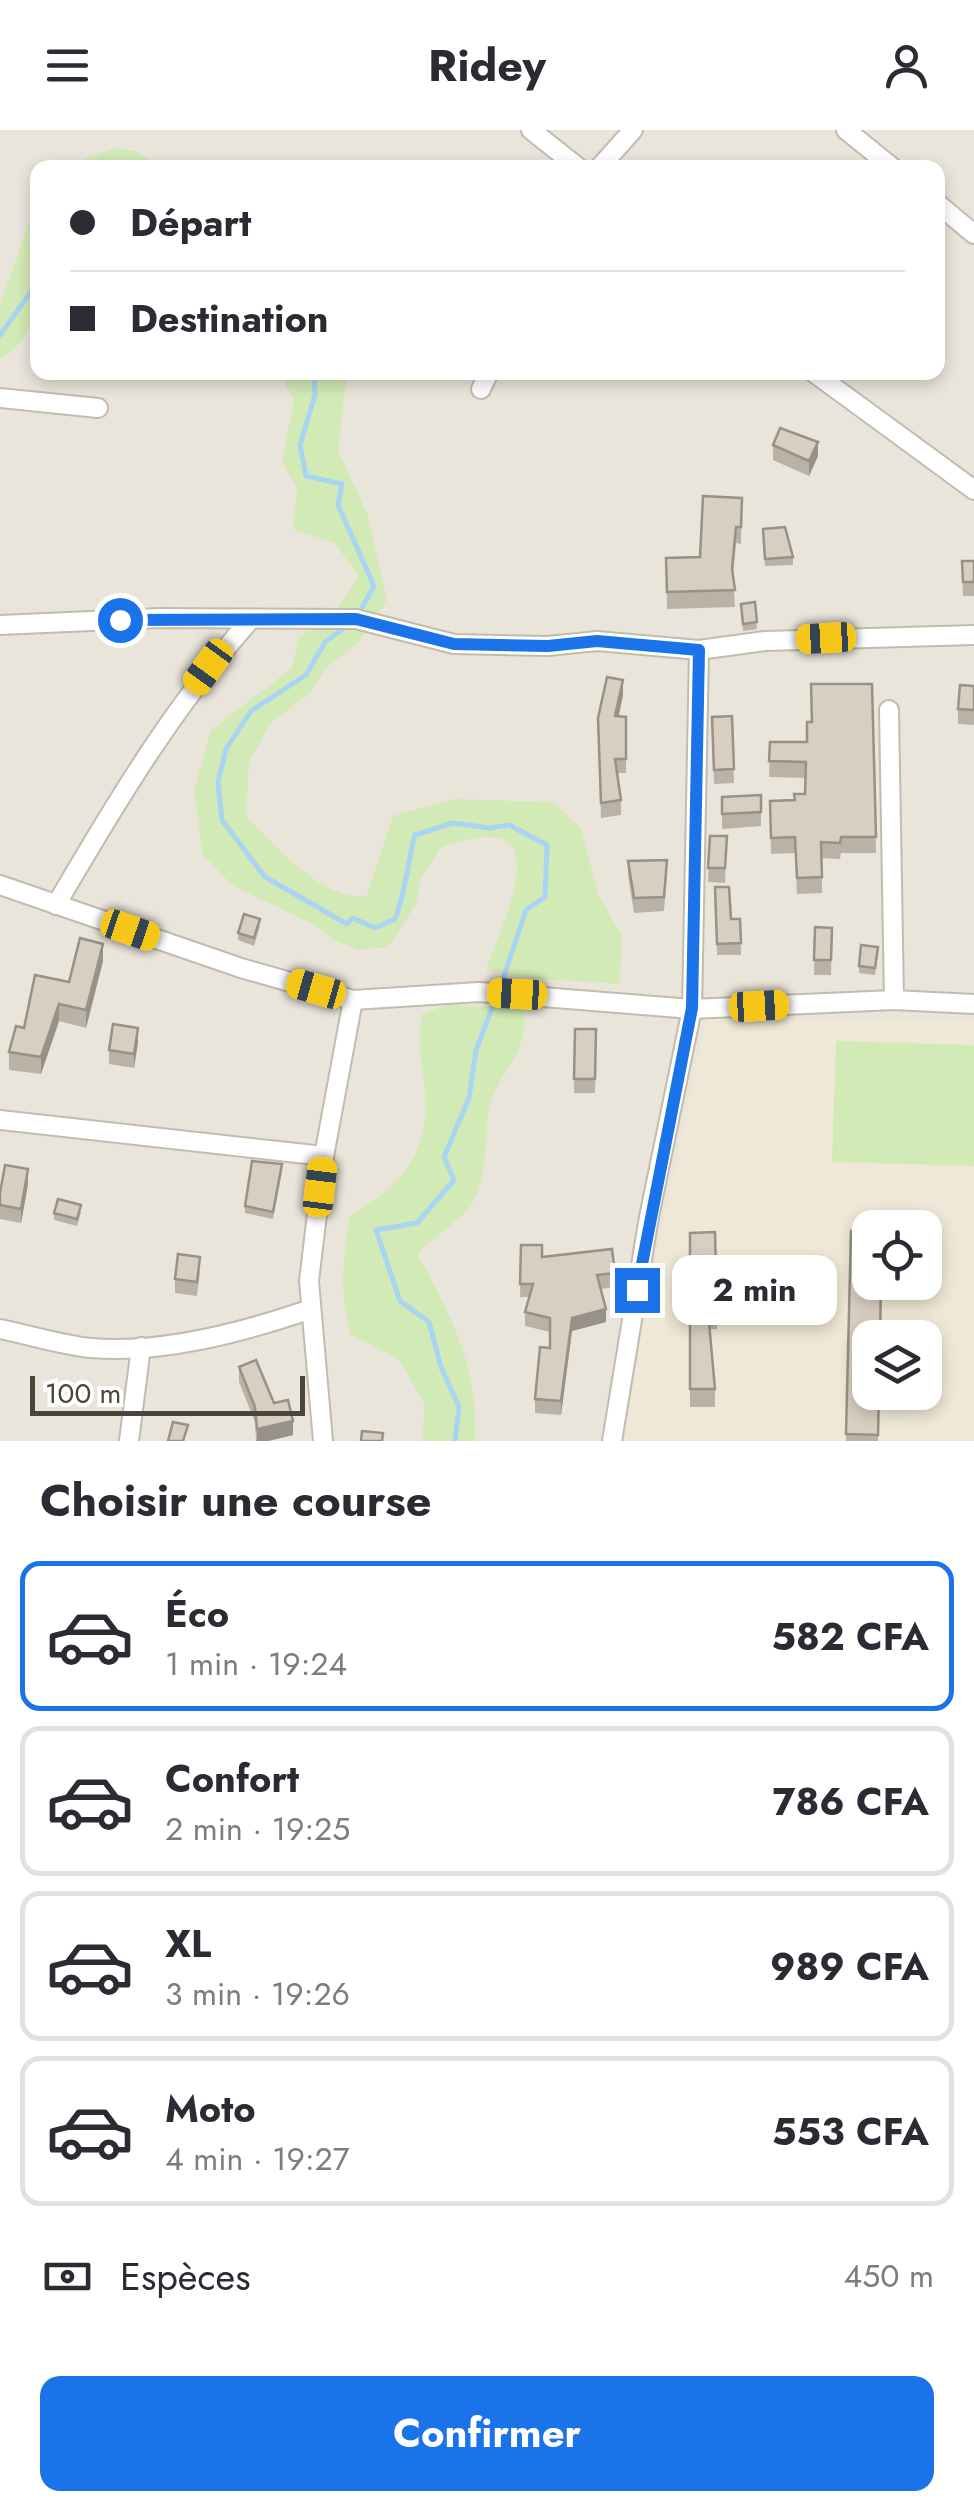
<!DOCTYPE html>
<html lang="fr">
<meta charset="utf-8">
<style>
body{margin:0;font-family:Jost,sans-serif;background:#f7f7f7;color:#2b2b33;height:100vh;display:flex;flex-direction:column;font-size:38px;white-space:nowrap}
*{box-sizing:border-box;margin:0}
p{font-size:32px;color:#7c7c81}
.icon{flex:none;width:55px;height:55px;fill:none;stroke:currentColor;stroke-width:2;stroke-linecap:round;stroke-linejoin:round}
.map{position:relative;height:1311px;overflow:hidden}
.sheet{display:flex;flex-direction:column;background:#fff;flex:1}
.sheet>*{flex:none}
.banner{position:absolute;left:30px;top:30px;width:915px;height:220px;border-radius:20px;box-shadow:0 5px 15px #0003;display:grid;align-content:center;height:220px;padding:0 40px;background:#fff}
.tools{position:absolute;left:852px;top:1080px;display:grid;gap:20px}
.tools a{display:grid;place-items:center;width:90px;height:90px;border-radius:20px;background:#fff;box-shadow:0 5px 15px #0003;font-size:50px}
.scale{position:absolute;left:30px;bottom:25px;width:275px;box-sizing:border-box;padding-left:10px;border:5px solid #4b4439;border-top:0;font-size:28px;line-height:35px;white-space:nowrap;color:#4b4439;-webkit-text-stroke:8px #fff;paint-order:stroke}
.end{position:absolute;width:45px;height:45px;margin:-22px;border:12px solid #1a73e8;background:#fff;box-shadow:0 0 0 5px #fff}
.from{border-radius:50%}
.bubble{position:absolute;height:70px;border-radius:20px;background:#fff;box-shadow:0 5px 15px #0003;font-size:32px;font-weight:700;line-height:70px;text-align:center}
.car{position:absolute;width:30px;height:60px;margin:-30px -15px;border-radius:12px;box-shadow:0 0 8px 2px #0007;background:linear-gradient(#f5c518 24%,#345 0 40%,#f5c518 0 76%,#345 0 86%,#f5c518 0)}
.banner b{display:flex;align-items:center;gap:35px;height:95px;font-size:38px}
.banner b+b{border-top:2px solid #e1e1e2}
.banner i{width:25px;height:25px;background:#2b2b33}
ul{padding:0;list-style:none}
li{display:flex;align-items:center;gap:30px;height:150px;margin:0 20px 15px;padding:0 20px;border:5px solid #e1e1e2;border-radius:20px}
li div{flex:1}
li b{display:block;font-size:38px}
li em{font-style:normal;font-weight:700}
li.active{border-color:#1a73e8}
li>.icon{width:90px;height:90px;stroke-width:1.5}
h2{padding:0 40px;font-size:45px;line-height:120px}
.pay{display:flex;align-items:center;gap:25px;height:110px;padding:0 40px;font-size:38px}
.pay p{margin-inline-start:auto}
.primary-button{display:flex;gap:20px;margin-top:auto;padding:20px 40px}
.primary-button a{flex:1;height:115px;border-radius:20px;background:#1a73e8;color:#fff;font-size:40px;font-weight:700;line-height:115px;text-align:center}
header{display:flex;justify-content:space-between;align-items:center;height:130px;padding:0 40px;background:#fff;font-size:45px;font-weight:700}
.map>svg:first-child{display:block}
.residential{fill:#eae5da;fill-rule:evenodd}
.education{fill:#efe8d6;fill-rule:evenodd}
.green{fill:#d2eab5}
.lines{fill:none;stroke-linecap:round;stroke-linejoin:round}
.stream{stroke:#a9d4f2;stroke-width:5}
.minor-casing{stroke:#c2bbae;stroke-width:22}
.minor{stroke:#fff;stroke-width:18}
.wall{fill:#bab2a6}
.shaded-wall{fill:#979187}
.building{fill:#d8cfc1;stroke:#979187;stroke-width:2.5}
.route{stroke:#1a73e8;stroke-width:12}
</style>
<header><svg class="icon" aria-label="menu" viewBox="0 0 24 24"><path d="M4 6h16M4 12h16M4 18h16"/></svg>Ridey<svg class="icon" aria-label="person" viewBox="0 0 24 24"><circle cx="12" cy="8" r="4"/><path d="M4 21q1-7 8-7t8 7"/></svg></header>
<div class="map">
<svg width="974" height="1311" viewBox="0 0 974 1311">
<rect width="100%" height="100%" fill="#f6f3ec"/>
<!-- residential -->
<path class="residential" d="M 0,0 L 974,0 L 974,1311 L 0,1311 ZM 38,38 L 938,38 L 938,242 L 38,242 ZM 870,1098 L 925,1098 L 925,1152 L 870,1152 ZM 870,1208 L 925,1208 L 925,1262 L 870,1262 Z"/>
<!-- education -->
<path class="education" d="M 706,888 L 974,891 L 974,1311 L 624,1311 L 645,1179 ZM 870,1098 L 925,1098 L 925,1152 L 870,1152 ZM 870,1208 L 925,1208 L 925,1262 L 870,1262 Z"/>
<!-- green -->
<g class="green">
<path d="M 116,18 L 134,21 L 164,37 L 61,37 Z"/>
<path d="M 37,70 C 38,123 54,200 0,229 L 0,175 Z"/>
<path d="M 289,243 L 347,243 L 338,320 L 368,386 L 387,470 L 357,514 L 327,537 L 308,565 L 270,593 L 249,633 L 246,686 C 279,718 317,767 366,767 L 393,686 L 454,669 L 553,672 L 581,699 L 599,766 L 622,806 L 620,854 L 527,848 L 486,840 C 508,779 562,672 440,718 L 420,751 L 416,774 L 388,817 L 358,820 L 332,809 L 314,795 L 232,755 L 203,725 L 194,661 L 211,600 L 292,538 L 299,506 C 328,496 343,472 358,446 L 335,413 L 293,399 L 297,358 L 282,332 L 294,270 L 285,254 Z"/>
<path d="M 450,874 L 524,880 C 529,926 497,941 489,980 C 484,1009 489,1053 469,1078 C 455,1094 432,1108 417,1124 C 452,1185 479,1240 475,1311 L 423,1311 L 424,1273 L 399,1229 L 350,1204 C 340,1162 342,1128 350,1086 C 399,1058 431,1022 425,962 C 423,934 416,913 422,884 Z"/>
<path d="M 836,911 L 974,915 L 974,1036 L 832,1032 Z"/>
</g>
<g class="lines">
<!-- stream -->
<g class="stream">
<path d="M 0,205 L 38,152"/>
<path d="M 314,242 L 315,265 L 300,315 L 306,346 L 342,354 L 338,375 L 374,456 L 358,485"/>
<path d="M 347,496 L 325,512 L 306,545 L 251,581 L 226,619 L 218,652 L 222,690 L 265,747 L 347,794 L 353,788 L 375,798 L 395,789 C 406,761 407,734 415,705 L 453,693 L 490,698 L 509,695 L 547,715 L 545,767 L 526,780 L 500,858"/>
<path d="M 455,1311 L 459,1277 L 441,1237 L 429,1192 L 400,1171 L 376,1100 L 417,1093 L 454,1050 L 444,1027 L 469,968 L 476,920 L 496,868"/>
</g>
<!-- minor casing -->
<g class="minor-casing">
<g id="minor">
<path d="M 531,0 L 579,38"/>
<path d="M 846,0 L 893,38"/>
<path d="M 599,38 L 633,0"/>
<path d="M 938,74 L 974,104"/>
<path d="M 813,242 L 974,360"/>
<path d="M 481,259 L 489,242"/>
<path d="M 0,268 L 98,278"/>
<path d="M 0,495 L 159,488 L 356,489 L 454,514 L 548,516 L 597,511 L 699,520 L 765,511 L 974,505"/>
<path d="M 889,580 L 894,870"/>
<path d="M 0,755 L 241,838 L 353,870 L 479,862 L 692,879 L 894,870 L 974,874"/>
<path d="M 56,775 C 115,674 173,577 251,489"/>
<path d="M 0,990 L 324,1026"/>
<path d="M 0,1199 C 30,1205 61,1215 91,1218 C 163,1224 244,1202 311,1179"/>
<path d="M 129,1311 L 141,1217"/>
<path d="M 323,1311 L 309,1151 L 324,1026 L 353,870"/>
<path d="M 612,1311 L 649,1087 L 692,879 L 699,520"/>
</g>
</g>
<!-- minor -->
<use href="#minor" class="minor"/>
</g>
<!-- wall -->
<g class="wall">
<path d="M 773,315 L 818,326 L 809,346 L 773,330 Z"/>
<path d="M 742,368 L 741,414 L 736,413 L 733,446 L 735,477 L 667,479 L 666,428 L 700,427 Z"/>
<path d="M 763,399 L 793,427 L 793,435 L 765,436 Z"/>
<path d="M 962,431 L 974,431 L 974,466 L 963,466 Z"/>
<path d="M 755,472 L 757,499 L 743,501 L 741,474 Z"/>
<path d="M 872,554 L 876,723 L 841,723 L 840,729 L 822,728 L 822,763 L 797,764 L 795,723 L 771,724 L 770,671 L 795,670 L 805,664 L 806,648 L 769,647 L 770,612 L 807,612 L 811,592 Z"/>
<path d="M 974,556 L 974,595 L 958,594 L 958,579 Z"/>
<path d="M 623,565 L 619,586 L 626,587 L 626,643 L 618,643 L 621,670 L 621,685 L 601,688 L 598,588 Z"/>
<path d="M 732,586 L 734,653 L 714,654 L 712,587 Z"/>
<path d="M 722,667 L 761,682 L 761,696 L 722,699 Z"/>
<path d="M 710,706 L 727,706 L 725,753 L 708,752 Z"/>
<path d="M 628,731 L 667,744 L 664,781 L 634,783 L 628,745 Z"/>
<path d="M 715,757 L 731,789 L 740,789 L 741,825 L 717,825 Z"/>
<path d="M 260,796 L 254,816 L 238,810 L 238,803 Z"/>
<path d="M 815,797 L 832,798 L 831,845 L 814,845 Z"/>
<path d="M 878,824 L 875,845 L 859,843 L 859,836 Z"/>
<path d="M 103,831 L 86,898 L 59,891 L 41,944 L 9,940 L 9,922 L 24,898 L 69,852 Z"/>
<path d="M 575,899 L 596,899 L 595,963 L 574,963 Z"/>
<path d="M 138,912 L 134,938 L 109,934 L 109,920 Z"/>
<path d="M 282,1041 L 273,1089 L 245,1083 L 245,1076 Z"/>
<path d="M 28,1054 L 21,1093 L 0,1089 L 0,1063 Z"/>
<path d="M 81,1082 L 77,1096 L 54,1090 L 54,1083 Z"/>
<path d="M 851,1101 L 879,1262 L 878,1311 L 846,1311 Z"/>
<path d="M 715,1102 L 717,1199 L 709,1199 L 715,1259 L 715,1277 L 690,1277 L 690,1103 Z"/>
<path d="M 521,1115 L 542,1127 L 615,1143 L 615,1157 L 600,1159 L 606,1192 L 572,1201 L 561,1285 L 535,1283 L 535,1269 L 550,1218 L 550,1202 L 525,1196 L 525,1182 L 529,1167 L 520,1167 Z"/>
<path d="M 200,1141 L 197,1166 L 175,1163 L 175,1149 Z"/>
<path d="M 239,1237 L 274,1273 L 293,1305 L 268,1311 L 256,1311 L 255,1292 L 239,1252 Z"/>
</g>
<!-- shaded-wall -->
<g class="shaded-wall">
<path d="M 818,312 L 818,326 L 809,346 L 809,331 Z"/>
<path d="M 623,550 L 623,565 L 615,601 L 615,586 Z"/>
<path d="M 103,814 L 103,831 L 86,898 L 86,880 Z"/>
<path d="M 59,874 L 59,891 L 41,944 L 41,927 Z"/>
<path d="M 138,898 L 138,912 L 134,938 L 134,924 Z"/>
<path d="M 28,1039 L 28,1054 L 21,1093 L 21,1079 Z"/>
<path d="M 606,1179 L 606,1192 L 572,1201 L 561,1285 L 561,1271 L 572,1188 Z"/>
<path d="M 293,1291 L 293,1305 L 268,1311 L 257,1311 L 257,1299 Z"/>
</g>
<!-- building -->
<g class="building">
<path d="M 780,298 L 818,312 L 809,331 L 773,315 Z"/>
<path d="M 703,366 L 742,368 L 741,397 L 736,397 L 732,439 L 735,460 L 667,462 L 666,428 L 700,427 Z"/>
<path d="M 785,397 L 793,427 L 765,429 L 763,399 Z"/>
<path d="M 962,431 L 974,431 L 974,452 L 963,452 Z"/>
<path d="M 755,472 L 757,492 L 743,494 L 741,474 Z"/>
<path d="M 607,547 L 623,550 L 615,586 L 626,587 L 626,629 L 615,629 L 621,670 L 601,673 L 598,588 Z"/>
<path d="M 811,554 L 872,554 L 876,707 L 841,707 L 840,713 L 821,712 L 822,747 L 797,748 L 795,707 L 771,708 L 770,671 L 795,670 L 794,664 L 805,664 L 806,632 L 769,631 L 770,612 L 807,612 L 807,592 L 812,592 Z"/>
<path d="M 960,555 L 974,556 L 974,580 L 958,579 Z"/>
<path d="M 732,586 L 734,639 L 714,640 L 712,587 Z"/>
<path d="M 761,665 L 761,682 L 722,684 L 722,667 Z"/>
<path d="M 710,706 L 727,706 L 725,738 L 708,738 Z"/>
<path d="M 667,730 L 664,767 L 634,768 L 628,731 Z"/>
<path d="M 715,757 L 729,757 L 731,789 L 740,789 L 741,813 L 717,814 Z"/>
<path d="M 244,784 L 260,789 L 254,808 L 238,803 Z"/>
<path d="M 815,797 L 832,798 L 831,830 L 814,830 Z"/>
<path d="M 80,808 L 103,814 L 86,880 L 59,874 L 41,927 L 9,922 L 16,896 L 24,898 L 35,845 L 69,852 Z"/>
<path d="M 861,815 L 878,817 L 875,838 L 859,836 Z"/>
<path d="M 113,894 L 138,898 L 134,924 L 109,920 Z"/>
<path d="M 575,899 L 596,899 L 595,949 L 574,949 Z"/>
<path d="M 252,1031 L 282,1034 L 273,1082 L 245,1076 Z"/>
<path d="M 5,1035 L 28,1039 L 21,1079 L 0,1075 L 0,1063 Z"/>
<path d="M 58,1069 L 81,1075 L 77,1089 L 54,1083 Z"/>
<path d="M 851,1101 L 870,1102 L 870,1152 L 881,1152 L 880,1208 L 870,1208 L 870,1262 L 879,1262 L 878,1305 L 846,1304 Z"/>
<path d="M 715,1102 L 717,1181 L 708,1181 L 715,1259 L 690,1259 L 690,1103 Z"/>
<path d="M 521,1115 L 542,1115 L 542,1127 L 612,1119 L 615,1143 L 597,1145 L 606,1179 L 572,1188 L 561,1271 L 535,1269 L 540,1217 L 550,1218 L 550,1188 L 525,1182 L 533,1154 L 520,1154 Z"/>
<path d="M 178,1124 L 200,1127 L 197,1152 L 175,1149 Z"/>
<path d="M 256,1230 L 274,1273 L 288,1270 L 293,1291 L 257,1299 L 255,1277 L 239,1237 Z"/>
<path d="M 173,1292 L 188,1295 L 183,1311 L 168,1311 Z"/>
<path d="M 362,1301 L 383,1303 L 382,1311 L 361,1311 Z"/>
</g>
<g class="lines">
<!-- route -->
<path class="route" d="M 120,490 L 356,489 L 454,514 L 548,516 L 597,511 L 699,520 L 692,878 L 637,1160"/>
</g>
</svg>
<div class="tools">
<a><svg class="icon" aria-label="locate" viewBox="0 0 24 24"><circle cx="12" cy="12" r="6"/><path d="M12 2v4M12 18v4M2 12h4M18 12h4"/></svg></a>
<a><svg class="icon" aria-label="layers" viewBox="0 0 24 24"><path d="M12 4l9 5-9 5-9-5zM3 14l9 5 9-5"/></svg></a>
</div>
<div class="scale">100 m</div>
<i class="end from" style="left:120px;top:490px"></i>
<i class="end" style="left:637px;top:1160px"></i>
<div class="bubble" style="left:672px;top:1125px;width:165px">2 min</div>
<i class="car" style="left:826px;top:508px;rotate:267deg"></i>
<i class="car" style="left:208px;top:537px;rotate:216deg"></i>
<i class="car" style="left:130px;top:800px;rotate:109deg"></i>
<i class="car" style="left:316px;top:859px;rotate:286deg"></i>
<i class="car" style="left:517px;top:864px;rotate:273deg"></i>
<i class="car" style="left:759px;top:876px;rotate:87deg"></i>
<i class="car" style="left:320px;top:1057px;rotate:7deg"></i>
<div class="banner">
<b><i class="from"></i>Départ</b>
<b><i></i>Destination</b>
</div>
</div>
<section class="sheet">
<h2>Choisir une course</h2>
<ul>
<li class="active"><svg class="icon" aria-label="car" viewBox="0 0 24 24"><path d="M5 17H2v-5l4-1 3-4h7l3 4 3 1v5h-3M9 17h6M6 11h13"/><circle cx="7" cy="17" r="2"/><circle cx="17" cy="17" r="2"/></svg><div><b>Éco</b><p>1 min · 19:24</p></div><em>582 CFA</em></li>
<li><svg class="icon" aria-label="car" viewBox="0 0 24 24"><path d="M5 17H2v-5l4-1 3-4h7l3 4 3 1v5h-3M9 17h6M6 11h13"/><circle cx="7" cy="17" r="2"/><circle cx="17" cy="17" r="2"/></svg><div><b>Confort</b><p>2 min · 19:25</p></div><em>786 CFA</em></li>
<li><svg class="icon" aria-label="car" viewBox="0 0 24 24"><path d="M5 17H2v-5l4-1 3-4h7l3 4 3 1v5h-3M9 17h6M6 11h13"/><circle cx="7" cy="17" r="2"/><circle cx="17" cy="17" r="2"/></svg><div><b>XL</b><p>3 min · 19:26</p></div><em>989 CFA</em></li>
<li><svg class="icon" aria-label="car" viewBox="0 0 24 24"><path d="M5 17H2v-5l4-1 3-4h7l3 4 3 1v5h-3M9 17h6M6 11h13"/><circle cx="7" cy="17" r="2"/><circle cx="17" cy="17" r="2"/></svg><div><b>Moto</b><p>4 min · 19:27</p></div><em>553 CFA</em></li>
</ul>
<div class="pay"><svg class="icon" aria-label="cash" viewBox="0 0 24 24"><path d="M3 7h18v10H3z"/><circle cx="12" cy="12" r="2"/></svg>Espèces<p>450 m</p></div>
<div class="primary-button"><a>Confirmer</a></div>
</section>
